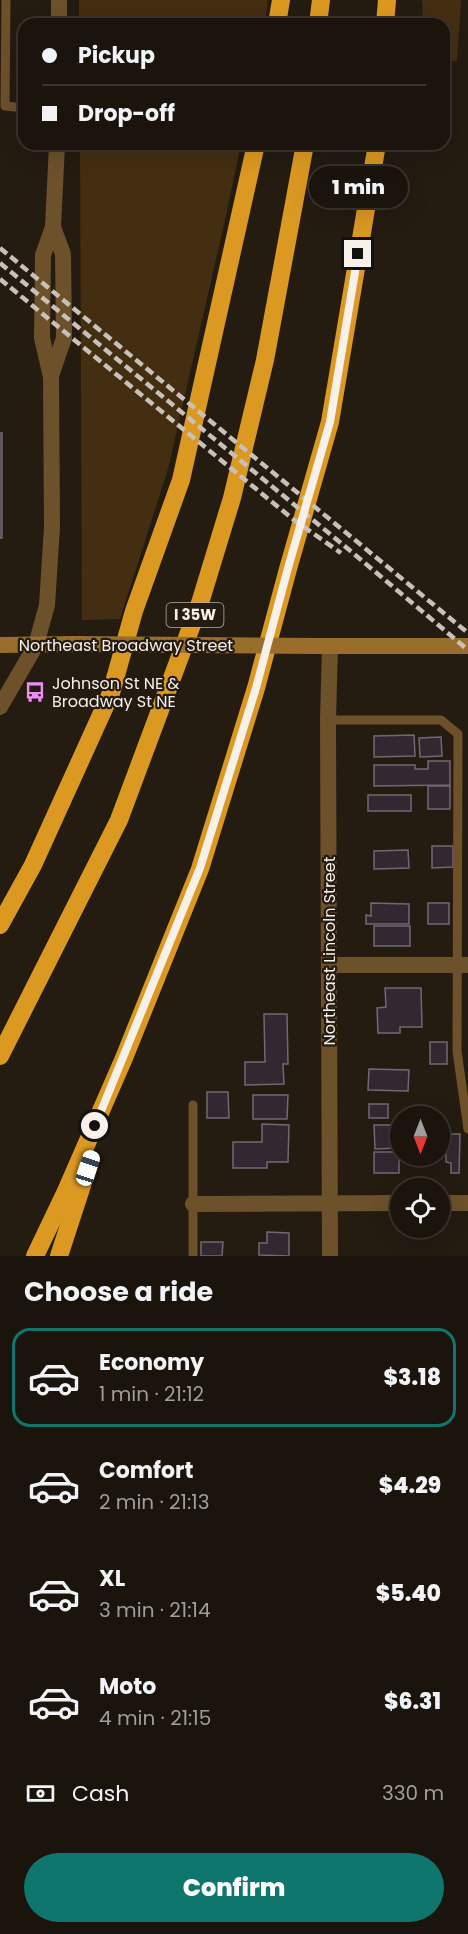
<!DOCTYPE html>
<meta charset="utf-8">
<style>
body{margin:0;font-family:Poppins,sans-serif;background:#28211b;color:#f1f3f6;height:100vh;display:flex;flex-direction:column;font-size:22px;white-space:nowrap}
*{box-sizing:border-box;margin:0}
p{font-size:20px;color:#a09e9d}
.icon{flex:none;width:33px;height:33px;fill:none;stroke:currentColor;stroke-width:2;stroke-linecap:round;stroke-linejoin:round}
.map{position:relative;height:1256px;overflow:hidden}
.sheet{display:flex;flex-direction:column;background:#1b140d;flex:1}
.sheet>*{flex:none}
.guide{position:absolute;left:18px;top:18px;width:432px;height:132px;border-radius:18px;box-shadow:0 6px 24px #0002,0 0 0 2px #39332e;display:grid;align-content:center;height:132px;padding:0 24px;background:#1b140d}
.needle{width:39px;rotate:180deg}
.controls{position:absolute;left:390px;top:1106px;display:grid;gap:12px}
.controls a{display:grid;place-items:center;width:60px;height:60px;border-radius:50%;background:#1b140d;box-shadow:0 6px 24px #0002,0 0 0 2px #39332e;font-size:30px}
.end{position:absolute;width:27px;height:27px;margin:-14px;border:8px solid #f7f1ea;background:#111;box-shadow:0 0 0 3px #111}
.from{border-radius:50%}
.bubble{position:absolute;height:42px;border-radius:21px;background:#1b140d;box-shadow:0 6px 24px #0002,0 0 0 2px #39332e;font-size:20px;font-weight:800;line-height:42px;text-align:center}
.car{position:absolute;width:18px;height:36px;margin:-18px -9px;border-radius:8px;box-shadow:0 0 4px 2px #0007;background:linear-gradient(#fff 24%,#345 0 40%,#fff 0 76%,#345 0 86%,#fff 0)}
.guide b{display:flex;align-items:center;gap:21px;height:57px;font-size:22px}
.guide b+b{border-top:2px solid #39332e}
.guide i{width:15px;height:15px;background:#f1f3f6}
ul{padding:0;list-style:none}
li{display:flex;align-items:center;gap:18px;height:99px;margin:0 12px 9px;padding:0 12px;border:3px solid transparent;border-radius:18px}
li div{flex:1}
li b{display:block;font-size:22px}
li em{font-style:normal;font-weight:800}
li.active{border-color:#0f766e}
li>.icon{width:54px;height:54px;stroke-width:1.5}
h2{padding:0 24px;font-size:27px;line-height:72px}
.pay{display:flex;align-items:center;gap:15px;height:66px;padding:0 24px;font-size:22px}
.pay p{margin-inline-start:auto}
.button{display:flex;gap:12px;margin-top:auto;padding:12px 24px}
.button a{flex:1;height:69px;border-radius:36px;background:#0f766e;color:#fff;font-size:24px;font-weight:800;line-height:69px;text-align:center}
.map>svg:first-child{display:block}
.green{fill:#432e11}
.building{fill:#312832;stroke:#726874;stroke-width:1.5}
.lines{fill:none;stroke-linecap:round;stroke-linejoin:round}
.service{stroke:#6c512b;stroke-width:9}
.minor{stroke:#6c512b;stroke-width:16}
.tertiary{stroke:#6c512b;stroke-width:16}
.secondary{stroke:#996e2c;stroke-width:16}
.motorway{stroke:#dc9922;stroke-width:18}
.rail{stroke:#c8c1ba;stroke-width:4.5;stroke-dasharray:9 4.5;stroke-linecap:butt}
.secondary-bridge{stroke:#996e2c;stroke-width:16}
.route{stroke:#f7f1ea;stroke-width:8}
.labels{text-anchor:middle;stroke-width:4.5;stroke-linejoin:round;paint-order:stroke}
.shield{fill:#241b11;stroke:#b8b1a9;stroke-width:1.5}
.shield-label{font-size:15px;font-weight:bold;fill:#f7f1ea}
.street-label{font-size:16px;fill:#f7f1ea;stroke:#241b11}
.poi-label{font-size:16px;fill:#f7f1ea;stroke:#241b11;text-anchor:start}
</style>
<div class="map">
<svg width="468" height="1256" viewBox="0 0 468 1256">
<rect width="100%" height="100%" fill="#241b11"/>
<!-- green -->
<g class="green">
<path d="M 79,0 L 268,0 L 265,24 L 79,24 Z"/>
<path d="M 422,0 L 461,0 L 457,61 L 444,61 L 444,24 L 423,24 Z"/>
<path d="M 80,144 L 241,144 L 226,216 L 168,469 L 120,619 L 82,620 Z"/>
</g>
<!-- building -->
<g class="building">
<rect x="0" y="433" width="2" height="105"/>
<path d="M 414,735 L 415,756 L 374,757 L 374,736 Z"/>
<path d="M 441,737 L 442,756 L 420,757 L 419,738 Z"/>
<path d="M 428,761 L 450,761 L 450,785 L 374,786 L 374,765 L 415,765 L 415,769 L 428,769 Z"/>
<rect x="428" y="786" width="22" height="23"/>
<rect x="368" y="795" width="43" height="16"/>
<path d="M 432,846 L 453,846 L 453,867 L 432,868 Z"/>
<path d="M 408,850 L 409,868 L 374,869 L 374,851 Z"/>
<path d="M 371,903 L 409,904 L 409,924 L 366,924 L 366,915 L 371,916 Z"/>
<rect x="428" y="903" width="21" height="21"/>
<rect x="374" y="926" width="36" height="20"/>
<path d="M 385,988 L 421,988 L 422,1027 L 400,1027 L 400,1033 L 378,1033 L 377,1008 L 386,1007 Z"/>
<path d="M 264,1014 L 287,1014 L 288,1064 L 283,1064 L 284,1084 L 245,1085 L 245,1062 L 265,1062 Z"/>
<rect x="430" y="1042" width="17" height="22"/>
<path d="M 369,1069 L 409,1070 L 408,1091 L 368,1090 Z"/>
<path d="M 207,1092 L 228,1092 L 229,1118 L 207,1118 Z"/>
<path d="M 253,1095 L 288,1095 L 287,1119 L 253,1119 Z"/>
<rect x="369" y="1104" width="19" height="14"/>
<path d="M 262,1124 L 289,1125 L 288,1162 L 267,1162 L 267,1168 L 233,1168 L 233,1142 L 262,1142 Z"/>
<path d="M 374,1125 L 400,1125 L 400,1148 L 375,1149 Z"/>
<path d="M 446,1134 L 460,1134 L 459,1173 L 451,1173 L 451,1163 L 446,1162 Z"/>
<rect x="374" y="1152" width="25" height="21"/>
<path d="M 267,1232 L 289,1233 L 289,1256 L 259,1255 L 259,1243 L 267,1243 Z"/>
<path d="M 201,1242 L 223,1242 L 222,1256 L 201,1256 Z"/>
</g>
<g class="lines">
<!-- service -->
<g class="service">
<path d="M 6,0 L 5,106 L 24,108"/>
<path d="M 328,720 L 441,720 L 458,734 L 457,1051 L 468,1129"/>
<path d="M 193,1105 L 193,1256"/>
</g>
<!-- minor -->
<g class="minor">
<path d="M 330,646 L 328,720 L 330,1256"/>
<path d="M 329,965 L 468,965"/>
<path d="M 440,1203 L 468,1203"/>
<path d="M 193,1204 L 400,1203"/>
</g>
<!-- tertiary -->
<g class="tertiary">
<path d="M 59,24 L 59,0"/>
<path d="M 51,376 L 64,338 L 63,254 L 53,227"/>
<path d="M 0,707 L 36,645 L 47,605 L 52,527 L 51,377 L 42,338 L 43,255 L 53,227 L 57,144"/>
</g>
<!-- secondary -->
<g class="secondary">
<path d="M 0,645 L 75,644"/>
<path d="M 314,646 L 468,646"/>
</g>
<!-- motorway -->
<g class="motorway">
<path d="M 277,24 L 281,0"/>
<path d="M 318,24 L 321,0"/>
<path d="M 385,24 L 387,0"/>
<path d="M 0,925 L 33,865 L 111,693 L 134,611 L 181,480 L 256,144"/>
<path d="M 0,1056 L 119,820 L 200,603 L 232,498 L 265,360 L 305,144"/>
<path d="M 35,1256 L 66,1191 L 124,1058 L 200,869 L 256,688 L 288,569 L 330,422 L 377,144"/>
<path d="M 59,1256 L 90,1161"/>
</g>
<!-- rail -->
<g class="rail">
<path d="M 0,248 L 468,633"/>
<path d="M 0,263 L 347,548 L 468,650"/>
<path d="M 0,279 L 294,520 L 341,553"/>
</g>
<!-- secondary-bridge -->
<path class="secondary-bridge" d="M 75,644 L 314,646"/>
</g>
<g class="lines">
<!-- route -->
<path class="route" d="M 95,1126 L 200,868 L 256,688 L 288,568 L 330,422 L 358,254"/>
</g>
<!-- icons -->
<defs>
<g id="bus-bare" transform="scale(1.62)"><path d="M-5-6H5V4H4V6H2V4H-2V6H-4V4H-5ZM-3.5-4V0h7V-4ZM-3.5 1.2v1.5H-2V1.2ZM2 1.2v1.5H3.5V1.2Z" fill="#ef8bf6" stroke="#241b11" stroke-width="2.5" paint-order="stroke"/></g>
</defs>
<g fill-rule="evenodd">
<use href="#bus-bare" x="35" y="692"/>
</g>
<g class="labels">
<!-- shield labels -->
<rect class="shield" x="166.5" y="603" width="57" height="24" rx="4.5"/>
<g class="shield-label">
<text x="195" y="620">I 35W</text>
</g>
<!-- street labels -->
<g class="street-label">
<text x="126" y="651">Northeast Broadway Street</text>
<text transform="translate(329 951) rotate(-90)" y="6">Northeast Lincoln Street</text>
</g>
<!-- poi labels -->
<g class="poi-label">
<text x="52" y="689">Johnson St NE &amp;<tspan x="52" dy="18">Broadway St NE</tspan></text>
</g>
</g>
</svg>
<div class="controls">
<a><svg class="needle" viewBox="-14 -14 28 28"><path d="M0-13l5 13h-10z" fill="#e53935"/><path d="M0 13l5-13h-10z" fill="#a09e9d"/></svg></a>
<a><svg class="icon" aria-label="locate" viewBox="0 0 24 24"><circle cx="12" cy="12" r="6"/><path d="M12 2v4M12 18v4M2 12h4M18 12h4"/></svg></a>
</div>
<i class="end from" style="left:95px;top:1126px"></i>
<i class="end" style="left:358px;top:254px"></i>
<div class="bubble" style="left:309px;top:166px;width:99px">1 min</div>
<i class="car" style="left:88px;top:1168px;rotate:18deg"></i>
<div class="guide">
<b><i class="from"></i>Pickup</b>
<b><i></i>Drop-off</b>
</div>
</div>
<section class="sheet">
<h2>Choose a ride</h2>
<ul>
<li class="active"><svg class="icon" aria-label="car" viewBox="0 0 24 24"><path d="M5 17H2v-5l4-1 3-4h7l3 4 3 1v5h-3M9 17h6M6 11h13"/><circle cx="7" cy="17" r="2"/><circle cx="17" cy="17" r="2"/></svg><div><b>Economy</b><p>1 min · 21:12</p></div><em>$3.18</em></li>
<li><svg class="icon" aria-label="car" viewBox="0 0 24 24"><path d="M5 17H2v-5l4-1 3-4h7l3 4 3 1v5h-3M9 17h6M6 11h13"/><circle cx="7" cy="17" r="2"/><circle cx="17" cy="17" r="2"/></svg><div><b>Comfort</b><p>2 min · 21:13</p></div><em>$4.29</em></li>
<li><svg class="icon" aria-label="car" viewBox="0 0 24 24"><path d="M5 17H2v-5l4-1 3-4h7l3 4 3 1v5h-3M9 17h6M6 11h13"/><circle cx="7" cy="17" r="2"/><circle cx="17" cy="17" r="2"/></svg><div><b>XL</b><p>3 min · 21:14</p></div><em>$5.40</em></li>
<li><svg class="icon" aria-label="car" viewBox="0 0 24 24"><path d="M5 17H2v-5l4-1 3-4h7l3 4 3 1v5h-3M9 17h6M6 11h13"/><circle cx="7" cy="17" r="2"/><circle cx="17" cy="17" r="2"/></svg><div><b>Moto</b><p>4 min · 21:15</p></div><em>$6.31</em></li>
</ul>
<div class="pay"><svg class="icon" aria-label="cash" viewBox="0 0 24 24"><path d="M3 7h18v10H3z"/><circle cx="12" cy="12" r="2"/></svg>Cash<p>330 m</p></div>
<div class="button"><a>Confirm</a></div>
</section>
